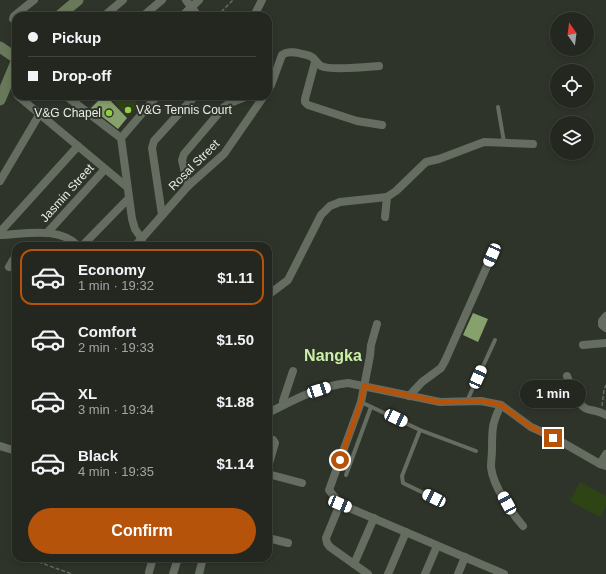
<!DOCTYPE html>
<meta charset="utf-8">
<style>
body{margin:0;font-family:Helvetica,sans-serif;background:#2b2f29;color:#f1f3f6;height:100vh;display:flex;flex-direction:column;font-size:15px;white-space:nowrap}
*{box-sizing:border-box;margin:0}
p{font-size:13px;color:#a3a5a5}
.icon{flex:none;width:22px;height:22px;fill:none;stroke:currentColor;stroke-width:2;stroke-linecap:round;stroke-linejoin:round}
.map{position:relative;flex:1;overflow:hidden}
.panel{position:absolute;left:12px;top:242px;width:260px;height:320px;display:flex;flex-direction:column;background:#232720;border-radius:12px;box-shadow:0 2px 6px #0003,0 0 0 1px #40443e}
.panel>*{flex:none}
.banner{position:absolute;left:12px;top:12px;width:260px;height:88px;border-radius:12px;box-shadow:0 2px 6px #0003,0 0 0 1px #40443e;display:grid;align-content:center;height:88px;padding:0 16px;background:#232720}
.needle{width:26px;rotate:346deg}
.fabs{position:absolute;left:550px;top:12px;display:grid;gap:8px}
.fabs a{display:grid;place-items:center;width:44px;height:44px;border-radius:50%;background:#232720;box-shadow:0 2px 6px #0003,0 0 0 1px #40443e;font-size:20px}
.end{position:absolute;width:18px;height:18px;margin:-9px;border:5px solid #b45309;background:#fff;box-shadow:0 0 0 2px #fff}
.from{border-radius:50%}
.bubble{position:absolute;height:28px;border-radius:14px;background:#232720;box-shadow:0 2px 6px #0003,0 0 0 1px #40443e;font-size:13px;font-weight:700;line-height:28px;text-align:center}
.car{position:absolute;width:12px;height:24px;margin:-12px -6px;border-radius:5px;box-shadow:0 0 3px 1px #0007;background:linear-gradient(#fff 24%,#345 0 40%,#fff 0 76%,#345 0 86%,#fff 0)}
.banner b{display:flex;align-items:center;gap:14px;height:38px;font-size:15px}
.banner b+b{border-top:1px solid #40443e}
.banner i{width:10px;height:10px;background:#f1f3f6}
ul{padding:7px 0 0;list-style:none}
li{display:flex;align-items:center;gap:12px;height:56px;margin:0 8px 6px;padding:0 8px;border:2px solid transparent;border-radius:12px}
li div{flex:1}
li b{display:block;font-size:15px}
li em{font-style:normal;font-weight:700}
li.active{border-color:#b45309}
li>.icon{width:36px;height:36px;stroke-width:1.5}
.button{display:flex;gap:8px;margin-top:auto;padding:8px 16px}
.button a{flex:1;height:46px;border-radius:24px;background:#b45309;color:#fff;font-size:16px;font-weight:700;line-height:46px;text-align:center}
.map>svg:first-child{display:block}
.green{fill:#2f4415}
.building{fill:#87a16c}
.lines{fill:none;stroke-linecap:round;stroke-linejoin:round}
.path{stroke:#676b62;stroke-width:1.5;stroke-dasharray:4 2;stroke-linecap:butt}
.lane{stroke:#656c60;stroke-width:4}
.street{stroke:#656c60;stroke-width:8}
.secondary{stroke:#69785a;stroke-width:11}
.route{stroke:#b45309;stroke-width:5}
.poi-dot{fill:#91cd40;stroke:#2f342a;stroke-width:1.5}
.labels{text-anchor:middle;stroke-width:4;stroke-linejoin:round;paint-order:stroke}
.poi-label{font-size:12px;fill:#e8ece5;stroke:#2f342a;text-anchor:start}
.street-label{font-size:12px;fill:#e8ece5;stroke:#2f342a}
.district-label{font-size:16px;font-weight:bold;fill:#ccefa8;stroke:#2f342a}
</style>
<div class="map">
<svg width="606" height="574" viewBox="0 0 606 574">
<rect width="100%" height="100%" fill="#2f342a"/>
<!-- green -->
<g class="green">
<path d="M 109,96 L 131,96 L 139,104 L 128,116 Z"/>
<path d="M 580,482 L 606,496 L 606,506 L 600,517 L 570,501 Z"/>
</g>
<!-- building -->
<g class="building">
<path d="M 103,96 L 106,96 L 127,118 L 118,129 L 91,108 Z"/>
<path d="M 473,313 L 488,319 L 478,342 L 463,335 Z"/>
</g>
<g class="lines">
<!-- path -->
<g class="path">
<path d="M 217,16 L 233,0"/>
<path d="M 602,406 L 604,390 L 606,385"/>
<path d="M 33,560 L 72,574"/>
</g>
<!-- lane -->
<g class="lane">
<path d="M 498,107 L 504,142"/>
<path d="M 467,401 L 495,340"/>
<path d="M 361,402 L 420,430 L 476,451"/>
<path d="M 420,430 L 402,476 L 403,483 L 434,498"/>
<path d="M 346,475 L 371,407"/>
</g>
<!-- street -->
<g class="street">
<path d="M 186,0 L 198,16"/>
<path d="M 104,16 L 123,0"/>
<path d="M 143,16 L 162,0"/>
<path d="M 182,16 L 199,0"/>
<path d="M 254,16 L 262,0"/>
<path d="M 16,22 L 13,19 L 14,16 L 34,0"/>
<path d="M 315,62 L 305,99 L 305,102 L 308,105 L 357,121 L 382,125"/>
<path d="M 268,90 L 271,85 L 282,55 C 289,49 302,54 310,56 C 315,58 316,63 321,66 C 331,71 366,67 379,66"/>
<path d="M 18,96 L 127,187"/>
<path d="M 66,96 L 121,138"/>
<path d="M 0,181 L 39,115"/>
<path d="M 188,186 L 182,160 L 184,154 L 224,107 L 230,103 L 248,96"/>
<path d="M 162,215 L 152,148 L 154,141 L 195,96"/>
<path d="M 385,217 L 387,197"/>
<path d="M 0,232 L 78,146"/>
<path d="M 47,233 L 105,169"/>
<path d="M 0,235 C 24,234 60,226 78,246"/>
<path d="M 142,239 L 135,229 L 132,219 L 121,138 L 157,96"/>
<path d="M 82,246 L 128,199"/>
<path d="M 135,246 L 188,186 L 224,154 L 264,96"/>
<path d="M 9,267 L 13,260 L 16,258"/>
<path d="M 268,295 L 288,280 L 321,215 L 330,206 L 340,202 L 387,197 L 396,191 L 426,162 L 439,159 L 484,142 L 533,144"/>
<path d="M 606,316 L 602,321 L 602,325 L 606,328"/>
<path d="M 377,324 L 371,345 L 370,356 L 361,402 L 329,490 L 340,504 L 504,574"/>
<path d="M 583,345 L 606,343"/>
<path d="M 567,376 C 570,385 578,406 587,409 C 594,411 600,411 606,415"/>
<path d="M 409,396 L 422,382 L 441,368 L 445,361 L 492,255"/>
<path d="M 283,405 L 283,401 L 293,371"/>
<path d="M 501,405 C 492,423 492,429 492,449 C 492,455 491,461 491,467 C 493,486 511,512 523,526"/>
<path d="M 268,413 C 294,400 319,386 348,383 L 440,402 L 481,401 L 501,405 L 531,427 L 553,437 L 600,464 L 606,466"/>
<path d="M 268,439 L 273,440 L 275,443 L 268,467"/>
<path d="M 0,446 L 16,451"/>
<path d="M 600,464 L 606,454"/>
<path d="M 268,474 L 302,483"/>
<path d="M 340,504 L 326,538 L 327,543 L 330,547 L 368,574"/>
<path d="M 268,538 L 288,543"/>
<path d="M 354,564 L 374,518"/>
<path d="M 149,572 L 153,558"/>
<path d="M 173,574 L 178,558"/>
<path d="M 199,574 L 203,558"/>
<path d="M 388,574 L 406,532"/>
<path d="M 425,574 L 437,546"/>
<path d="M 458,574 L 465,557"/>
</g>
<!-- secondary -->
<g class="secondary">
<path d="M 59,16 L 78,0"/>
<path d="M 0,47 L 16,58"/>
<path d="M 0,100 L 16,62"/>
</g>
</g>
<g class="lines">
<!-- route -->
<path class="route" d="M 340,460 L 361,402 L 364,386 L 440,402 L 481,401 L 493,403 L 501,405 L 531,427 L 553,438"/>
</g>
<!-- markers -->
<g class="poi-dot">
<circle cx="128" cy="110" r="4"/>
<circle cx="109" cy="113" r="4"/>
</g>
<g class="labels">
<!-- poi labels -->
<g class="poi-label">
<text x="136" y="114">V&amp;G Tennis Court</text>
<text x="101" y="117" text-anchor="end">V&amp;G Chapel</text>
</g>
<!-- street labels -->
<g class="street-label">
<text transform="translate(194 165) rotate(-45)" y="4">Rosal Street</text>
<text transform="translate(67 193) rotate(-48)" y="4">Jasmin Street</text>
</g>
<!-- district labels -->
<g class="district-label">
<text x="333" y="361">Nangka</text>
</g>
</g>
</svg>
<div class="fabs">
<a><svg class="needle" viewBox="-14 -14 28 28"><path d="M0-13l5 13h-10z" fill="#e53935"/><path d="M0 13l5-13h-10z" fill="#a3a5a5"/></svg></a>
<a><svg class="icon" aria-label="locate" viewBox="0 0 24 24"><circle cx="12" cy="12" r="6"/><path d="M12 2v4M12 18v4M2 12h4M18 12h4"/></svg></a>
<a><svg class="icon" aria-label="layers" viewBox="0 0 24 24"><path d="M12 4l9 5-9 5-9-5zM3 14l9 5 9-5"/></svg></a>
</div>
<i class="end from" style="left:340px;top:460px"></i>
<i class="end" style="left:553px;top:438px"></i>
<div class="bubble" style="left:520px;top:380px;width:66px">1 min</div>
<i class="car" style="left:492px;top:255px;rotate:204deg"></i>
<i class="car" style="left:478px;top:377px;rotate:24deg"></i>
<i class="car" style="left:319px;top:390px;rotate:72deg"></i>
<i class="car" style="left:396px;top:418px;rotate:115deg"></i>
<i class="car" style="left:434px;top:498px;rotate:296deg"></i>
<i class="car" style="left:507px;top:503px;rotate:331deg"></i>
<i class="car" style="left:340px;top:504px;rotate:112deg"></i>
<div class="banner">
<b><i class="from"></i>Pickup</b>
<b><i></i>Drop-off</b>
</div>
<section class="panel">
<ul>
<li class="active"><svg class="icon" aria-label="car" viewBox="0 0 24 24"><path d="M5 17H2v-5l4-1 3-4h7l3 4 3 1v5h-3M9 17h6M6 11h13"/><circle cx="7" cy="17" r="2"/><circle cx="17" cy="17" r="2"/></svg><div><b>Economy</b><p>1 min · 19:32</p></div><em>$1.11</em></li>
<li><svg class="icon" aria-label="car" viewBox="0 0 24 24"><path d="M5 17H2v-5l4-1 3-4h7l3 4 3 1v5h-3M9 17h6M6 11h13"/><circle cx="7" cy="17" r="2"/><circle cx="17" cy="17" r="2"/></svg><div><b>Comfort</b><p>2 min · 19:33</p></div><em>$1.50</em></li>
<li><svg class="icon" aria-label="car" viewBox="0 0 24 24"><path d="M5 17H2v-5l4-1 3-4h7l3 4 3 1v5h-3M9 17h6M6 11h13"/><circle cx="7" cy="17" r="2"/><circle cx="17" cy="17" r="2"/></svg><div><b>XL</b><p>3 min · 19:34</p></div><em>$1.88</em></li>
<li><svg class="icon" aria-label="car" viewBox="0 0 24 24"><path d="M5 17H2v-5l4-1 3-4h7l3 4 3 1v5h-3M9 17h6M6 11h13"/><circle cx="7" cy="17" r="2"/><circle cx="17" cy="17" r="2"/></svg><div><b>Black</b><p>4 min · 19:35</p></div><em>$1.14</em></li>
</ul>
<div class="button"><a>Confirm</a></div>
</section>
</div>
